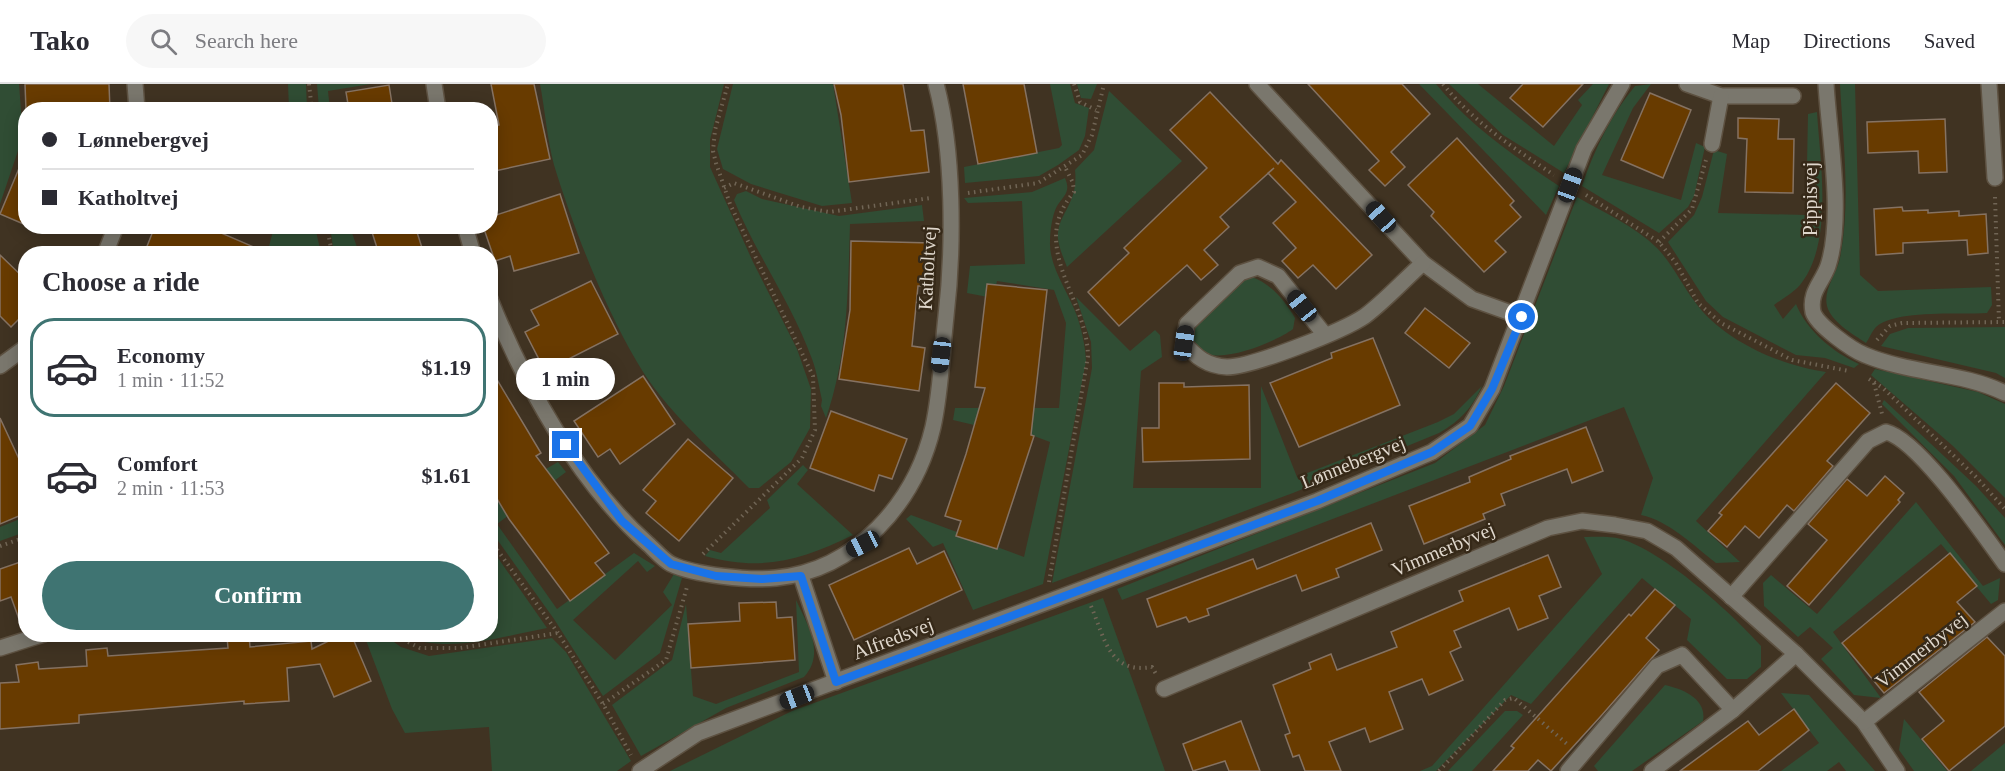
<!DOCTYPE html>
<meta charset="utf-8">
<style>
body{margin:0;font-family:Georgia,serif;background:#f7f7f7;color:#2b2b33;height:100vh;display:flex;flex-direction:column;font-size:22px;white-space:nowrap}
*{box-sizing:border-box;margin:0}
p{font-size:20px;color:#7c7c81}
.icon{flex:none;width:33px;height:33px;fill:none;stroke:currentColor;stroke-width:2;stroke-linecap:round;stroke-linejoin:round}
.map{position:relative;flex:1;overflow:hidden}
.details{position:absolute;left:18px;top:162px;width:480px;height:396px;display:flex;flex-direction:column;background:#fff;border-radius:24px;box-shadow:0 3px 15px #0003}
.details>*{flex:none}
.banner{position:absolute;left:18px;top:18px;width:480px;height:132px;border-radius:24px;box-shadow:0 3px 15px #0003;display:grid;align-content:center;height:132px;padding:0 24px;background:#fff}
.end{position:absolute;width:27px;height:27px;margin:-14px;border:8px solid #1a73e8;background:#fff;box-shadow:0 0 0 3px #fff}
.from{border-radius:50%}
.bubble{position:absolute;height:42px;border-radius:21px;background:#fff;box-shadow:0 3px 15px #0003;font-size:20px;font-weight:700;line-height:42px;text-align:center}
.car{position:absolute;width:18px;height:36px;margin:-18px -9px;border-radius:8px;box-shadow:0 0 4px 2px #0007;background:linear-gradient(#222 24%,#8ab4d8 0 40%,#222 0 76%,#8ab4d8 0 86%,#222 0)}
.banner b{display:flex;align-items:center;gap:21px;height:57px;font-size:22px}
.banner b+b{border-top:2px solid #e1e1e2}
.banner i{width:15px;height:15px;background:#2b2b33}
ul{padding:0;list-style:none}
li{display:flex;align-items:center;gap:18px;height:99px;margin:0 12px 9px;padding:0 12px;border:3px solid transparent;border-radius:24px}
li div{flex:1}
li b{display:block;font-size:22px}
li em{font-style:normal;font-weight:700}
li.on{border-color:#3f7472}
li>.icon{width:54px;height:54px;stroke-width:1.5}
h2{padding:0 24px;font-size:27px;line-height:72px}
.cta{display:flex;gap:12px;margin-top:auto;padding:12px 24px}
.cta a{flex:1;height:69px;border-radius:36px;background:#3f7472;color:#fff;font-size:24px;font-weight:700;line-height:69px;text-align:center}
header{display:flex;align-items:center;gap:36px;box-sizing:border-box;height:84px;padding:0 30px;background:#fff;border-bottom:2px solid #e1e1e2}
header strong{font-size:28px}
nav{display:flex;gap:33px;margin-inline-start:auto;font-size:21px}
.search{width:420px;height:54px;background:#f7f7f7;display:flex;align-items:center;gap:15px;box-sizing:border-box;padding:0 21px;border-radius:33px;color:#7c7c81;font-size:22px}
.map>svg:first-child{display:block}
.green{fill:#304d34}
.building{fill:#683b00;stroke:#857262;stroke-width:1.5}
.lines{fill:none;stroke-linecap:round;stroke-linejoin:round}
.minor-casing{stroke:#5d5141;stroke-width:18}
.path{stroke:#706555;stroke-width:4;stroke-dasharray:1.5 4.5;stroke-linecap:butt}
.minor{stroke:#7a776d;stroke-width:15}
.route{stroke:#1a73e8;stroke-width:8}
.labels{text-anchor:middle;stroke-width:5;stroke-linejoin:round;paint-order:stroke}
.street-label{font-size:20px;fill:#dfd7cc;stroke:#362918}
</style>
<header>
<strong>Tako</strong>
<div class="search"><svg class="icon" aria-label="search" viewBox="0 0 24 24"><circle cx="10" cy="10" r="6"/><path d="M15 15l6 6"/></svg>Search here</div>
<nav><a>Map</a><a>Directions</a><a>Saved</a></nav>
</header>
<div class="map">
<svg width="2005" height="687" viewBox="0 0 2005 687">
<rect width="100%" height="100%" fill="#403322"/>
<!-- green -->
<g class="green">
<path d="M 0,0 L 19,0 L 23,52 L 0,120 Z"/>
<path d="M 288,0 L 306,0 L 307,25 L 289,25 Z"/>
<path d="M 317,0 L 371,0 L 328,7 L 330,26 L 319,25 Z"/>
<path d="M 540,0 L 724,0 L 710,56 L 710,83 L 753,178 L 797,265 L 811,305 L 810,344 L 791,378 L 759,404 L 749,404 C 711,365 664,325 637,278 C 604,222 573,143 554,81 C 547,55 545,26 540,0 Z"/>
<path d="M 733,0 L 833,0 L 852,119 L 822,122 L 751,100 L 723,85 L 717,65 Z"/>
<path d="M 1050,0 L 1070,0 L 1075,19 L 1089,24 L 1085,52 L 1079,66 L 1058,81 L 1039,92 L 965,99 L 964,83 L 1059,64 L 1062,61 Z"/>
<path d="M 1077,0 L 1097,0 L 1091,15 L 1081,14 Z"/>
<path d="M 1419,0 L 1436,0 C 1470,42 1514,72 1559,102 L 1546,131 Z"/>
<path d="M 1449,0 L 1478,0 L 1554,62 L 1582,21 L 1578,16 L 1593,0 L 1609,0 L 1564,89 L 1503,51 Z"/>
<path d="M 1651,0 L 1633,24 L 1602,91 L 1681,116 L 1696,59 L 1705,63 L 1694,112 L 1688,123 L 1659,149 L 1582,102 C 1594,66 1611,31 1635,2 Z"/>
<path d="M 1840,0 L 1855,0 L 1860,191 L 1878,207 L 1991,203 L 1992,221 L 1987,229 C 1960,231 1896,225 1876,243 C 1872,247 1869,255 1866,259 C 1853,250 1831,238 1827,222 C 1823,205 1837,190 1840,174 C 1851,118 1843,57 1840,0 Z"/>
<path d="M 1109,7 L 1182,77 L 1067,183 C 1064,175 1059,164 1058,155 C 1056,130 1079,121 1075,86 L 1094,66 Z"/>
<path d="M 1817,28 C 1820,78 1834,159 1800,201 C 1793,209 1782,215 1774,221 L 1783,235 L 1796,220 C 1806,246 1834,269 1859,280 L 1854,284 L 1825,274 L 1796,271 L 1723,233 L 1706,217 L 1668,158 L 1694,131 L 1702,113 L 1714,66 L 1727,70 L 1718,129 L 1806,131 L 1808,30 Z"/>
<path d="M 1065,94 C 1071,108 1064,111 1057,122 C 1052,131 1050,148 1050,158 C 1049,183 1069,209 1077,232 C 1082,247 1085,261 1086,277 L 1043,500 L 973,526 L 943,459 L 933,463 L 906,435 L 911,431 L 1024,473 L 1050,358 L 991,336 L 987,344 L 953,336 L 955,324 L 1059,324 L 1066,239 L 1054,206 L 997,197 L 993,214 L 967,209 L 970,182 L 1025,180 L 1022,117 L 968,119 L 964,114 L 1032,108 Z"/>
<path d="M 746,107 L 762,115 L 839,132 L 922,121 L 924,137 L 850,140 C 848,206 848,271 826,334 L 821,322 L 822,316 C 819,303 817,288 812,275 C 792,220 756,170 734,116 L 737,110 Z"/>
<path d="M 1577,113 C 1605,129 1635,142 1658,165 C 1673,181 1682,201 1695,218 C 1722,256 1781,282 1826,288 L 1696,437 L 1740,478 L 1716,479 C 1693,461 1669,437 1641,431 L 1653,394 L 1624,323 L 1122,516 L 1117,505 L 1435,379 L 1485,341 L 1504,302 Z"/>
<path d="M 274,143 L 315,143 L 321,169 L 267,170 Z"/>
<path d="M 330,143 L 350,143 L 359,169 L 334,169 Z"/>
<path d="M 1251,193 C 1271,199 1285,217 1295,234 L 1293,245 C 1273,260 1188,296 1193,245 L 1243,195 Z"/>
<path d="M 1076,213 L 1130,267 L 1155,246 L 1160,251 L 1162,273 L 1141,287 L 1133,404 L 1261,404 L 1261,302 L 1297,393 L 1438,338 L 1454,330 L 1482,302 C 1472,324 1460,337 1439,349 L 1293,409 L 1052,499 L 1092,284 L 1091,258 Z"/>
<path d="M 2005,243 L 2005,294 L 1996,289 L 1881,262 L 1890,250 L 1908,244 Z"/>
<path d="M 1875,285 L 1978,308 L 2005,320 L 2005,414 L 1953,362 L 1871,291 Z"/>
<path d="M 1884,316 L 1976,402 L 2005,434 L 2005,461 L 1954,392 L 1882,320 Z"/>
<path d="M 558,378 L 566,388 L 497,440 L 557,525 L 634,469 L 655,482 L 647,488 L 638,477 L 573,536 L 615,576 L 672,521 L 663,508 L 674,490 L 682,494 L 660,569 L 603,612 L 554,535 L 491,447 L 490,417 Z"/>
<path d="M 803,381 L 808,386 L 797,400 L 853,451 C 801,476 763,488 705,472 L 710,466 L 721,469 L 770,424 L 767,416 Z"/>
<path d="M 1916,418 L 1983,502 L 2000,494 L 1998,516 L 1991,520 L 1941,460 L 1833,548 L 1881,614 L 1854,611 L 1821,575 L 1833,564 L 1810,543 L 1798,553 L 1764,522 L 1763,499 L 1771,491 L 1817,530 Z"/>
<path d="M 25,433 L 25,448 L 0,457 L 0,443 Z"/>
<path d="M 1584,453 C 1595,453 1610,452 1621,455 C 1663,467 1732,529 1761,562 L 1761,583 L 1747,595 L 1727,595 L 1687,556 L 1691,535 L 1642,494 L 1531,620 L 1511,611 L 1436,687 L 1420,687 L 1432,682 L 1602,490 Z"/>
<path d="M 491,464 L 547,544 C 499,553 447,571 401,551 L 490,550 Z"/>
<path d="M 1103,514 L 1165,687 L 670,687 L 792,627 Z"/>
<path d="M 796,516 C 807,540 826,569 804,593 L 726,624 L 641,672 L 612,621 L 672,576 L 686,520 L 693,612 L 716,620 L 799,588 Z"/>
<path d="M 364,551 L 384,551 L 401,563 L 429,572 L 552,554 L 566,568 L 631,677 L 617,687 L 492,687 L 489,643 L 405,649 L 392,625 Z"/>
<path d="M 1665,601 C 1683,605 1707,615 1703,637 L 1632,687 L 1598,687 L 1594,682 Z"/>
<path d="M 1781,609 L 1809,611 L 1875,687 L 1846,687 L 1839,678 L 1827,687 L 1781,687 L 1819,659 Z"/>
<path d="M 1505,627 L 1517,627 L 1523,631 L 1472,687 L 1448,687 Z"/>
<path d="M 1904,635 L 1947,687 L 1914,687 L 1899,666 Z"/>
<path d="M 2005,659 L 2005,687 L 1971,687 Z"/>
</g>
<!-- building -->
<g class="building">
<path d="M 25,0 L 109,0 L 110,26 L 26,26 Z"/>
<path d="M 491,0 L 534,0 L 550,75 L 490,88 L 490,43 L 499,41 Z"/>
<path d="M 834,0 L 903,0 L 911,47 L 924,46 L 929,88 L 849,98 L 841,31 Z"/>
<path d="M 963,0 L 1024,0 L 1037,69 L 978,80 Z"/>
<path d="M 1308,0 L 1402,0 L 1430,30 L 1391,68 L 1405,83 L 1385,102 L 1369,86 L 1379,77 Z"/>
<path d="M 1523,0 L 1583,0 L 1543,43 L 1510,14 Z"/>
<path d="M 389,1 L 393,26 L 349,26 L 346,8 Z"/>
<path d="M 1210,8 L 1278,80 L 1281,76 L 1372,171 L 1336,205 L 1313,181 L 1298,194 L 1282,177 L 1296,164 L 1273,139 L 1296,118 L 1268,89 L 1274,84 L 1220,133 L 1229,143 L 1204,166 L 1218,181 L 1201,196 L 1187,181 L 1119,242 L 1088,208 L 1129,169 L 1124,164 L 1207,84 L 1170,46 Z"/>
<path d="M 1650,9 L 1691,26 L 1663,94 L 1621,76 Z"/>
<path d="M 1738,34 L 1779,35 L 1778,55 L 1794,55 L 1793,109 L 1745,108 L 1747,55 L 1738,54 Z"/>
<path d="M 1945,35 L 1947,88 L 1919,89 L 1918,67 L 1868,69 L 1867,38 Z"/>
<path d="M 1457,54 L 1514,117 L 1510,121 L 1521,133 L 1495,157 L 1506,168 L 1484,188 L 1431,132 L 1434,128 L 1408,101 Z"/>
<path d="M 25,70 L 26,70 L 26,141 L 0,130 Z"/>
<path d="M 560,110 L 579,169 L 514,187 L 510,172 L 495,177 L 483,142 L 490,142 L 490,133 Z"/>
<path d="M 1902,123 L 1903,127 L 1928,126 L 1928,129 L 1959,127 L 1959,132 L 1986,130 L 1988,169 L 1968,171 L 1967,156 L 1903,159 L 1903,169 L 1876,171 L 1874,125 Z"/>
<path d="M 155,142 L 205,142 L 270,170 L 144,170 Z"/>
<path d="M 370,142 L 415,142 L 424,170 L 379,170 Z"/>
<path d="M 851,157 L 932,159 L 931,202 L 918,202 L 912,262 L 925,264 L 919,307 L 839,295 L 850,226 Z"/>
<path d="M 0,171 L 26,196 L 26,228 L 11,243 L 0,232 Z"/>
<path d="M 591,197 L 618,250 L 545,287 L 525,248 L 539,241 L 531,226 Z"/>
<path d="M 987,200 L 1047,206 L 1031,351 L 1034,352 L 997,465 L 956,452 L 961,437 L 945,432 L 966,370 L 985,304 L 975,303 Z"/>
<path d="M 1425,224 L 1470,259 L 1449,284 L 1405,249 Z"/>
<path d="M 1373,254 L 1400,321 L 1299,363 L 1270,299 L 1332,274 L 1331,269 Z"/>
<path d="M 490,284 L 541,369 L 536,372 L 609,469 L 595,479 L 605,491 L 570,517 L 509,435 L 490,403 Z"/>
<path d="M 643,292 L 675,340 L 620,380 L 610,365 L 598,373 L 574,337 Z"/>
<path d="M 1159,299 L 1184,299 L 1184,303 L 1249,301 L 1250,375 L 1143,378 L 1142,344 L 1159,344 Z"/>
<path d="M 1836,299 L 1870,329 L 1827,377 L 1833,382 L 1794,427 L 1787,421 L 1759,454 L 1745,442 L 1727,463 L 1708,447 L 1722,431 L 1719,429 Z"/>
<path d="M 831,327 L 907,355 L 892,395 L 879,391 L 874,407 L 810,384 Z"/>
<path d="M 0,334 L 26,390 L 26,429 L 0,440 Z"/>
<path d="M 1586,343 L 1603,387 L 1572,399 L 1567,385 L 1501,410 L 1505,421 L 1483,430 L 1485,435 L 1424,460 L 1409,422 L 1470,398 L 1469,393 L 1511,375 L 1510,372 Z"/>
<path d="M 688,355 L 733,394 L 679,457 L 646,429 L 656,417 L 643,406 Z"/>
<path d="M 1885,392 L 1904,409 L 1898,416 L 1900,418 L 1809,521 L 1787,502 L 1827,456 L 1808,440 L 1847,395 L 1867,412 Z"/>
<path d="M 1371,439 L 1382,466 L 1336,485 L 1339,493 L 1302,507 L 1296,491 L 1207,525 L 1209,531 L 1189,538 L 1186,533 L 1157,543 L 1147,515 L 1253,475 L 1257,485 Z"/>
<path d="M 909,464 L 917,480 L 944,467 L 962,506 L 854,556 L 829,501 Z"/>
<path d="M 1950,469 L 1977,502 L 1957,518 L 1975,538 L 1884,609 L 1842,559 Z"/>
<path d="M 1548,471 L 1561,503 L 1539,512 L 1548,534 L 1518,546 L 1509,524 L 1454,547 L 1461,563 L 1450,568 L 1463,596 L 1429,611 L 1422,595 L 1389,608 L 1403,645 L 1370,658 L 1365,644 L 1329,658 L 1341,687 L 1305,687 L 1299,671 L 1293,673 L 1285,651 L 1290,649 L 1273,601 L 1311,585 L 1309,579 L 1331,570 L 1337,586 L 1397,563 L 1391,548 L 1463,517 L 1459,507 Z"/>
<path d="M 26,476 L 26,546 L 23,546 L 11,513 L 0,517 L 0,485 Z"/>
<path d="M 1655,505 L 1675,521 L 1646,554 L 1659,566 L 1601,632 L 1551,687 L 1538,676 L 1528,687 L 1493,687 L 1514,664 L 1511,662 L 1629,530 L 1631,532 Z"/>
<path d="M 776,518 L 777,534 L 792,533 L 795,576 L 691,584 L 688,540 L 740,537 L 739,519 Z"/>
<path d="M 343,550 L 351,550 L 371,597 L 334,613 L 320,580 L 287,584 L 289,617 L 244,620 L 244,617 L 79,631 L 79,639 L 0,645 L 0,599 L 19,598 L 16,581 L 38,578 L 39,585 L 87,582 L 86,566 L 107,564 L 108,572 L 228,564 L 227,553 L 249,551 L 250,563 L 311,557 L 312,565 Z"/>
<path d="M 1987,553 L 2005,572 L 2005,642 L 1949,687 L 1922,655 L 1944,637 L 1919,608 Z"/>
<path d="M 1794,625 L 1809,646 L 1758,687 L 1680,687 L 1748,637 L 1759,651 Z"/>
<path d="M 1241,637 L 1260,687 L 1229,687 L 1225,677 L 1193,687 L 1183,660 Z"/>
</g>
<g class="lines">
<!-- minor casing -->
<g class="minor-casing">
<g id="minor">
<path d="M 135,0 L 137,26"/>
<path d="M 434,0 L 438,26"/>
<path d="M 1257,0 L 1423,179 L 1472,215 L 1522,233"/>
<path d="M 1687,0 L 1721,12 L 1793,12"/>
<path d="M 1826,0 C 1829,52 1844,133 1828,182 C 1822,199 1809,208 1813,228 C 1817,241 1852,266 1865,271 C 1911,290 1962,288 2005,309"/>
<path d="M 1989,0 L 1995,94"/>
<path d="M 1712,60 L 1721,12"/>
<path d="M 465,142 L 473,170"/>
<path d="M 105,170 L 116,142"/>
<path d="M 490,215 C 524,300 579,399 648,460 C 655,466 663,476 671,480 C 694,491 750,497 776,494 C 856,486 915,419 933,343 C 941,307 942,268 946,232 C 954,163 954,67 936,0"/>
<path d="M 1325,251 L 1278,192 L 1258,183 L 1240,189 L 1187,240 L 1184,259 C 1196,273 1207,282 1227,283 C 1252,283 1343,247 1365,232 C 1385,217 1404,196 1423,179"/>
<path d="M 0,282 L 26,263"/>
<path d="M 801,492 L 836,598"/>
<path d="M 1731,513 L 1868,357 L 1886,348 C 1919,356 1983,450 2005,480"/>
<path d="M 0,564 L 44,550"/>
<path d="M 1164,605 L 1548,444 L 1582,437 L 1615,441 L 1647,447 L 1676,464 L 1796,570 L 1864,638 L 1897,687"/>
<path d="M 1864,638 L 2005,527"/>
<path d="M 640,687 L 698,649 L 1317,417 L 1432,368 L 1470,342 L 1492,305 L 1584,65 L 1622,0"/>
<path d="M 1568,687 L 1657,582 L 1682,571 L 1733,626"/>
<path d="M 1652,687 L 1733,626 L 1796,570"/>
</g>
</g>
<!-- path -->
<g class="path">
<path d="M 309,0 L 312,26"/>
<path d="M 1074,0 L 1080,18 L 1096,26"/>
<path d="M 1443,0 C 1473,38 1514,64 1554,91"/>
<path d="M 724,104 L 734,99 L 801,123 L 829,128 L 931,114"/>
<path d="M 968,109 L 1038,99 L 1082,71 L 1092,51 L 1104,0"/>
<path d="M 1586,111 L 1659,158 L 1676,179 L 1698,219 L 1721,239 L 1792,276 L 1849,287"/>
<path d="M 1995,113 L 1999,238"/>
<path d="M 327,142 L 332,170"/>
<path d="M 1659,158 L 1692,125 L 1706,76"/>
<path d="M 1877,256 L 1890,242 L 1902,239 L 2005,238"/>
<path d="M 1869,295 L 1883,304 L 1976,393 L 2005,425"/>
<path d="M 1874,299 L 1882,330"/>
<path d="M 490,456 L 558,549"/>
<path d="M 0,462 L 26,453"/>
<path d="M 703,470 L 802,374 L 815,346 L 813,292 L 730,120 L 716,79 L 713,67 L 715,46 L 728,0"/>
<path d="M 1049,498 L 1088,272 C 1087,213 1027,163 1074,108 L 1073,99 L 1065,83"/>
<path d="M 1091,522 C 1105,555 1109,590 1152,583 L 1156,590"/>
<path d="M 392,550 L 420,564 L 460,564 L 558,549 L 603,620 L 631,671"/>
<path d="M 603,620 L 666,576 L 687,503"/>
<path d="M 1439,687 L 1505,616 L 1514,614 L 1567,660"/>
</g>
<!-- minor -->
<use href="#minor" class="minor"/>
</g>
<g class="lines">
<!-- route -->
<path class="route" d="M 566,361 L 622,437 L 671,480 L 716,492 L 762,495 L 801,492 L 836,598 L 1317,417 L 1432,368 L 1470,342 L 1492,305 L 1522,233"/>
</g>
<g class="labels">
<!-- street labels -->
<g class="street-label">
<text transform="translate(1810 115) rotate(-90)" y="7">Pippisvej</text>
<text transform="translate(927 184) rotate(-87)" y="7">Katholtvej</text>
<text transform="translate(1353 378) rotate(-22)" y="7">Lønnebergvej</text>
<text transform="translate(1443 465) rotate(-23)" y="7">Vimmerbyvej</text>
<text transform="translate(893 554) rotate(-21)" y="7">Alfredsvej</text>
<text transform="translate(1921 566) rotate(-38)" y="7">Vimmerbyvej</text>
</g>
</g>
</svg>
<i class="end from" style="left:1522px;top:233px"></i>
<i class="end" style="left:566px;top:361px"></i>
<div class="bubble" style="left:516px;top:274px;width:99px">1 min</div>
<i class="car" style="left:1570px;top:101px;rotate:20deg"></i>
<i class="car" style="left:1381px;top:133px;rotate:318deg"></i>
<i class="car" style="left:1302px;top:222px;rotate:321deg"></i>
<i class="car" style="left:1184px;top:259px;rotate:8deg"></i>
<i class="car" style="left:941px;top:271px;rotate:187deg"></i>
<i class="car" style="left:863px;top:460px;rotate:243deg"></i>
<i class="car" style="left:797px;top:613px;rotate:249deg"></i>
<div class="banner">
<b><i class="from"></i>Lønnebergvej</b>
<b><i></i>Katholtvej</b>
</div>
<section class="details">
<h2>Choose a ride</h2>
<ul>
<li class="on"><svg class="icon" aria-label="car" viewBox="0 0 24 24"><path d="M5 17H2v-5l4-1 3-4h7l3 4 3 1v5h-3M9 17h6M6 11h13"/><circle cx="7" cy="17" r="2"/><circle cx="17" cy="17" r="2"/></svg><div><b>Economy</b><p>1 min · 11:52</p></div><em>$1.19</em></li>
<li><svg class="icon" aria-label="car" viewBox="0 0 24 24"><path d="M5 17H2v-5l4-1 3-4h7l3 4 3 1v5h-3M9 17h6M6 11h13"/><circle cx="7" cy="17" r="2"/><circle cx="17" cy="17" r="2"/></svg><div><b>Comfort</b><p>2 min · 11:53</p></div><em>$1.61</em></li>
</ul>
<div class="cta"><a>Confirm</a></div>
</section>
</div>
